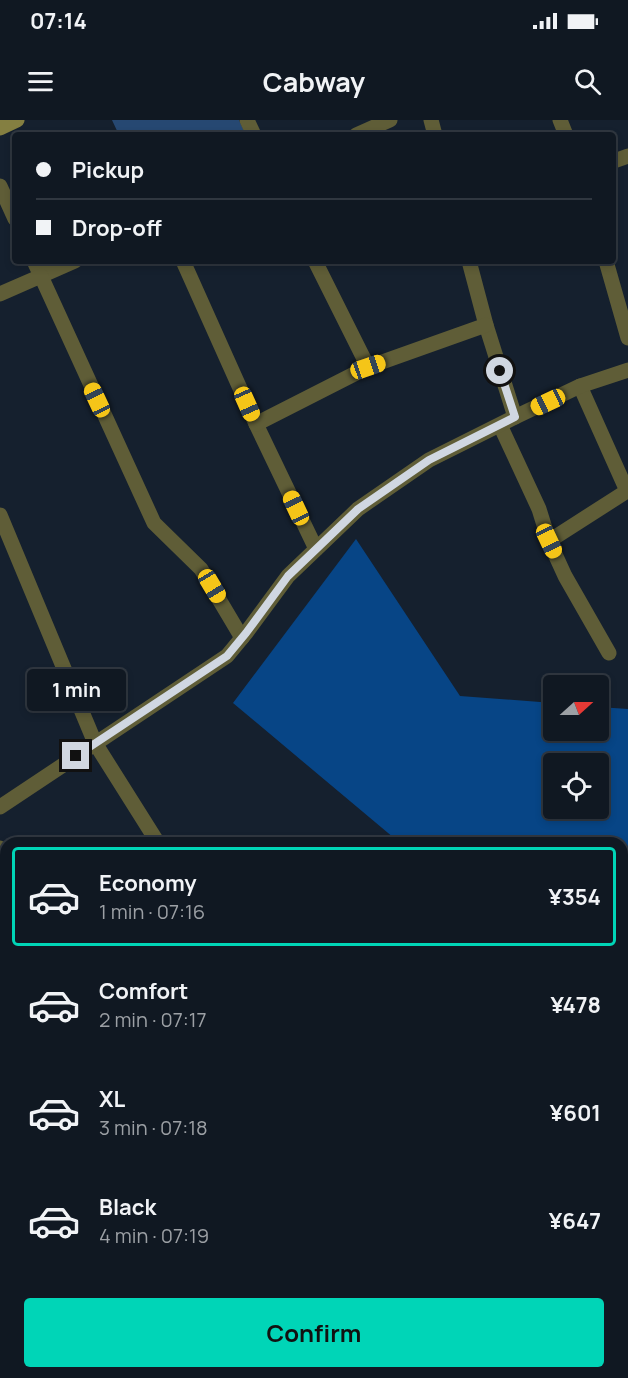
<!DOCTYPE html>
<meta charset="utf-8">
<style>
body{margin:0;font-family:Manrope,sans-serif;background:#1e252f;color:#f1f3f6;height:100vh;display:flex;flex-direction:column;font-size:22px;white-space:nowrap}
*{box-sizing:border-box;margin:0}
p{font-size:20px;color:#9ca0a5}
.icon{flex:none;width:33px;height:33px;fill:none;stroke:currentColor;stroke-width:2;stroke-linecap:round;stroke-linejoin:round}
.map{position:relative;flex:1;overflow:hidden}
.sheet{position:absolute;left:0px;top:717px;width:628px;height:542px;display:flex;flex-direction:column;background:#101822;border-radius:18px 18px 0 0;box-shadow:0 3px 9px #0003,0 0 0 2px #303740}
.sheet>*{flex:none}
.guide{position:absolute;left:12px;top:12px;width:604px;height:132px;border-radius:6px;box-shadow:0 3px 9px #0003,0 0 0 2px #303740;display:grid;align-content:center;height:132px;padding:0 24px;background:#101822}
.needle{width:39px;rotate:69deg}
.buttons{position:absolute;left:543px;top:555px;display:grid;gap:12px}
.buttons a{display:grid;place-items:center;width:66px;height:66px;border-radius:6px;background:#101822;box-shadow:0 3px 9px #0003,0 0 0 2px #303740;font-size:30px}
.end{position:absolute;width:27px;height:27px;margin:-14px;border:8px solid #d0d7e1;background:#111;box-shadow:0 0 0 3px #111}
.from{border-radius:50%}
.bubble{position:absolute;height:42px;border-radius:6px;background:#101822;box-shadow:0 3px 9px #0003,0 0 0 2px #303740;font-size:20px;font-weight:700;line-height:42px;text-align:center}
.car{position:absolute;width:18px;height:36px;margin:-18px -9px;border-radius:8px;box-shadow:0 0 4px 2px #0007;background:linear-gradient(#f5c518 24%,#345 0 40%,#f5c518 0 76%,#345 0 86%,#f5c518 0)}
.guide b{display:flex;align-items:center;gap:21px;height:57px;font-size:22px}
.guide b+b{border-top:2px solid #303740}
.guide i{width:15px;height:15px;background:#f1f3f6}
ul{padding:10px 0 0;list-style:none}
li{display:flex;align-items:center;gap:18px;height:99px;margin:0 12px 9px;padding:0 12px;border:3px solid transparent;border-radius:6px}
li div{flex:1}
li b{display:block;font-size:22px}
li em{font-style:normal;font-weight:700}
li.current{border-color:#00d5b7}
li>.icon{width:54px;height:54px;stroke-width:1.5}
.action{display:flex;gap:12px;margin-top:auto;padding:12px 24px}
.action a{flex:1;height:69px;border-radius:6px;background:#00d5b7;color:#111;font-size:24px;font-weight:700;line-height:69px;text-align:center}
.status{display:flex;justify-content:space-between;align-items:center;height:42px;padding:0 30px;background:#101822;direction:ltr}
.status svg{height:16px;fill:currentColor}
header{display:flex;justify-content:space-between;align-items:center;height:78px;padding:0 24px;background:#101822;font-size:27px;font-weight:700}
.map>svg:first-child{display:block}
.green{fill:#264872}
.forest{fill:#074586;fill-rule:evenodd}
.building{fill:#394554;stroke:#5e6b7b;stroke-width:1.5}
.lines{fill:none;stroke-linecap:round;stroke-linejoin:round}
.street{stroke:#5f5d37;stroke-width:15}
.secondary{stroke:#847f41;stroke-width:15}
.highway{stroke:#bab24d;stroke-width:18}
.route{stroke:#d0d7e1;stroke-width:8}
</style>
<div class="status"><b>07:14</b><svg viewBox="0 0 49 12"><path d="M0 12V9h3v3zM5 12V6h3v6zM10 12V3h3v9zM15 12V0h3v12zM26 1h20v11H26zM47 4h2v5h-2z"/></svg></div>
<header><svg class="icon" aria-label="menu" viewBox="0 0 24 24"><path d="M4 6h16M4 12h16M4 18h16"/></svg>Cabway<svg class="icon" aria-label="search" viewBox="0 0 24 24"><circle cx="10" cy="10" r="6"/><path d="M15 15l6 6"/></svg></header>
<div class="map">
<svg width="628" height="1258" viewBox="0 0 628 1258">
<rect width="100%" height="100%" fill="#15202e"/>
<!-- green -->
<path class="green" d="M 112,0 L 239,0 L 246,15 L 119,15 Z"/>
<!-- forest -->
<path class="forest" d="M 356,419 L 460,576 L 553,583 L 554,610 L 598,610 L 599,587 L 628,589 L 628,1024 L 623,1027 L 622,723 L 400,723 L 233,583 ZM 554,644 L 598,644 L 598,688 L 554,688 Z"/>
<!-- building -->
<path class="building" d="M 0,830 L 6,842 L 6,909 L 0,898 Z"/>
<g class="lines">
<!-- street -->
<g class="street">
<path d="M 247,0 L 254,15"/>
<path d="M 431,0 L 435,15"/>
<path d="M 560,0 L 566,15"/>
<path d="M 356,15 L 390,0"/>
<path d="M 614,41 L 628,36"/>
<path d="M 0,66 L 15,99"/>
<path d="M 34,141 L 41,156 L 75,141"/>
<path d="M 183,141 L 256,304 L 316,429"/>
<path d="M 315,141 L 368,247"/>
<path d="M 469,141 L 486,205 L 515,297"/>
<path d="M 606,141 L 628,218"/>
<path d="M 0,174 L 41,156 L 154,403 L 201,449 L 242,518"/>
<path d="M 256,304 L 368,247 L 486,205"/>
<path d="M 500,305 L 539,389 L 549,421 L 565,456 L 609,533"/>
<path d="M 0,395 L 95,623 L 158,723"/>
<path d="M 549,421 L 627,371 L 580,266"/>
<path d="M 0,687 L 227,536 L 246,513 L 288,456 L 358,389 L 429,340 L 515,297 L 580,266 L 628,250"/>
<path d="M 0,728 L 6,737"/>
<path d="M 0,947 L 6,938"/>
</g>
<!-- secondary -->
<g class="secondary">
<path d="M 0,8 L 17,0"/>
<path d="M 622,1191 L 628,1188"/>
<path d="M 509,1258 L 519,1252"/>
</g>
<!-- highway -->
<g class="highway">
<path d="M 0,1034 L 6,1046"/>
<path d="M 0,1115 L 6,1126"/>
<path d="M 81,1252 L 84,1258"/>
<path d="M 123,1252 L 127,1258"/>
</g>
</g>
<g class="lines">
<!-- route -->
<path class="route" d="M 76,636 L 227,536 L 246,513 L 288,456 L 358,389 L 429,340 L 515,297 L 500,251"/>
</g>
</svg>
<div class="buttons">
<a><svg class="needle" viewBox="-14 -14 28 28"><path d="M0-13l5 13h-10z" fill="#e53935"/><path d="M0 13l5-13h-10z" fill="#9ca0a5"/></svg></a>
<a><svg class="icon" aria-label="locate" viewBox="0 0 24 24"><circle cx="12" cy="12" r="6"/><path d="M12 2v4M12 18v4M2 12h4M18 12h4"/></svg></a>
</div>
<i class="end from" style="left:500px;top:251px"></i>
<i class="end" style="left:76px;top:636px"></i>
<div class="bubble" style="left:27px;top:549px;width:99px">1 min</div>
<i class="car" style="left:368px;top:247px;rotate:71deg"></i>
<i class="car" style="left:97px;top:280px;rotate:335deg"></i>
<i class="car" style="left:548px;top:282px;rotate:245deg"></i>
<i class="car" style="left:247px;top:284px;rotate:156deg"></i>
<i class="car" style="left:296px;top:388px;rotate:335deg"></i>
<i class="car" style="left:549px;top:421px;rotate:155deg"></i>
<i class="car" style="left:212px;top:466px;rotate:149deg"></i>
<div class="guide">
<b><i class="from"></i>Pickup</b>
<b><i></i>Drop-off</b>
</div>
<section class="sheet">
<ul>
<li class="current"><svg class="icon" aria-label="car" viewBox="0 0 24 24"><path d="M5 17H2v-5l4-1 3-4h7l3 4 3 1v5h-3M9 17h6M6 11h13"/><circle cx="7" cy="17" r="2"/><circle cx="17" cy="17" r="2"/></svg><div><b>Economy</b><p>1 min · 07:16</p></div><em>¥354</em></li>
<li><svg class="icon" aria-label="car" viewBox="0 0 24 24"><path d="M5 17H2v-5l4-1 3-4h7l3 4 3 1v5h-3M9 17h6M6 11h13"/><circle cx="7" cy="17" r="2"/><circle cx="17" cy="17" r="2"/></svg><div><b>Comfort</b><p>2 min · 07:17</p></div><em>¥478</em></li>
<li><svg class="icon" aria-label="car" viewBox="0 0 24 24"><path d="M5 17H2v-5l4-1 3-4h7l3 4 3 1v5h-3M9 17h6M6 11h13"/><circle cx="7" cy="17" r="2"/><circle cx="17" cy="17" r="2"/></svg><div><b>XL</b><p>3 min · 07:18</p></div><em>¥601</em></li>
<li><svg class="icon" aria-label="car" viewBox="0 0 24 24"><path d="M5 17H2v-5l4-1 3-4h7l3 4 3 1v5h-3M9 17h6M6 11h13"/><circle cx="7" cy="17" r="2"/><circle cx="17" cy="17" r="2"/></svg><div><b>Black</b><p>4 min · 07:19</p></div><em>¥647</em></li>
</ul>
<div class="action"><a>Confirm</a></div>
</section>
</div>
